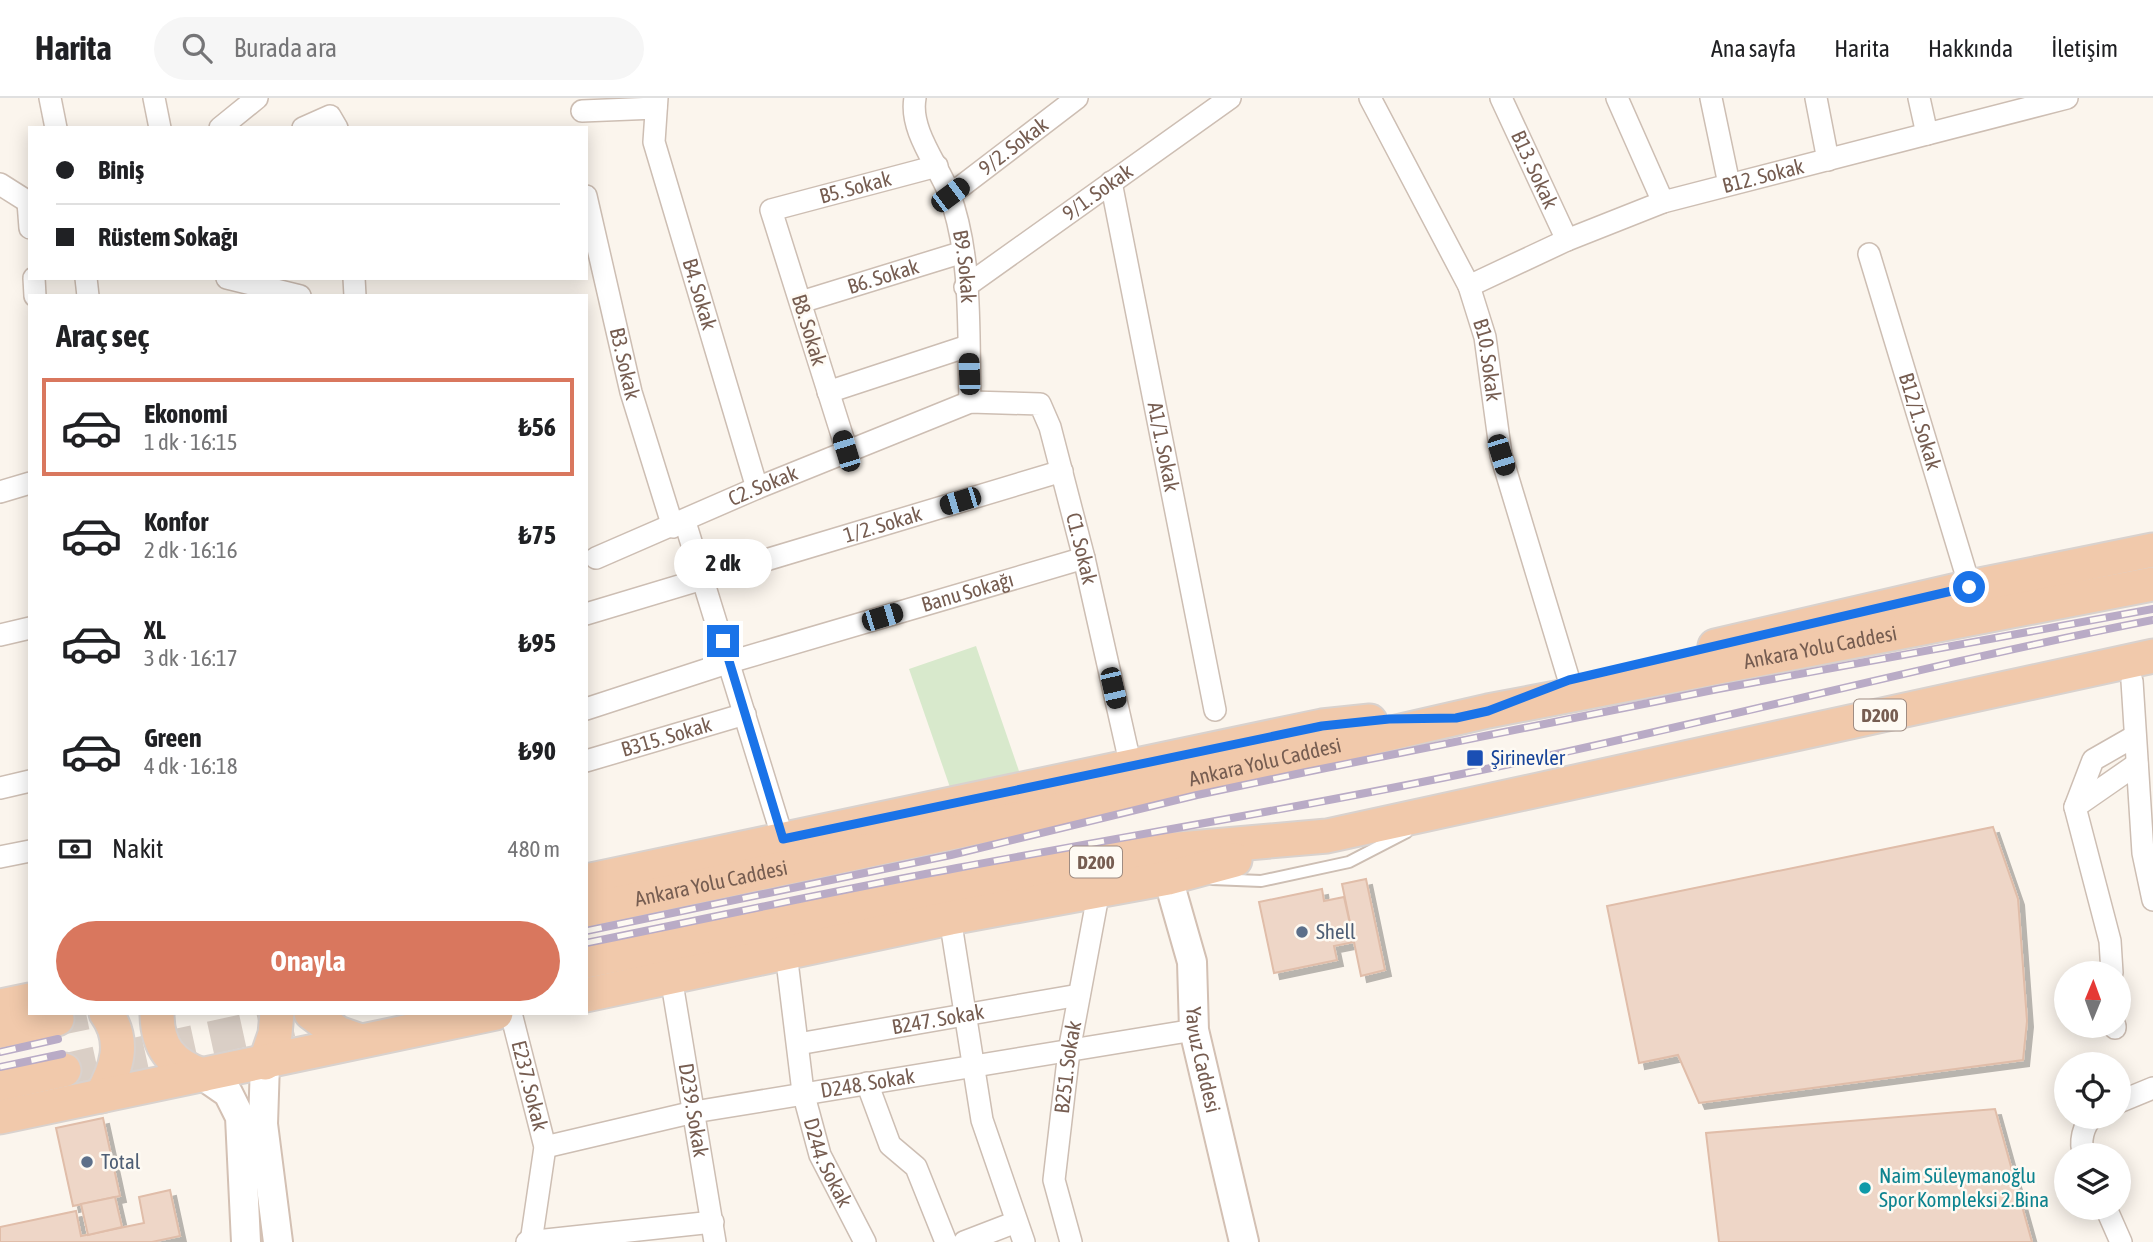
<!DOCTYPE html>
<html lang="tr">
<meta charset="utf-8">
<style>
body{margin:0;font-family:"Asap Condensed",sans-serif;background:#f6f6f6;color:#202124;height:100vh;display:flex;flex-direction:column;font-size:26px;white-space:nowrap}
*{box-sizing:border-box;margin:0}
p{font-size:23px;color:#757577}
.icon{flex:none;width:38px;height:38px;fill:none;stroke:currentColor;stroke-width:2;stroke-linecap:round;stroke-linejoin:round}
.map{position:relative;flex:1;overflow:hidden}
.panel{position:absolute;left:28px;top:196px;width:560px;height:721px;display:flex;flex-direction:column;background:#fff;border-radius:0px;box-shadow:0 4px 18px #0003}
.panel>*{flex:none}
.top-card{position:absolute;left:28px;top:28px;width:560px;height:154px;border-radius:0px;box-shadow:0 4px 18px #0003;display:grid;align-content:center;height:154px;padding:0 28px;background:#fff}
.needle{width:46px;rotate:1deg}
.fabs{position:absolute;left:2054px;top:863px;display:grid;gap:14px}
.fabs a{display:grid;place-items:center;width:77px;height:77px;border-radius:50%;background:#fff;box-shadow:0 4px 18px #0003;font-size:35px}
.end{position:absolute;width:32px;height:32px;margin:-16px;border:9px solid #1a73e8;background:#fff;box-shadow:0 0 0 4px #fff}
.from{border-radius:50%}
.bubble{position:absolute;height:49px;border-radius:24px;background:#fff;box-shadow:0 4px 18px #0003;font-size:23px;font-weight:700;line-height:49px;text-align:center}
.car{position:absolute;width:21px;height:42px;margin:-21px -10px;border-radius:9px;box-shadow:0 0 5px 2px #0007;background:linear-gradient(#222 24%,#8ab4d8 0 40%,#222 0 76%,#8ab4d8 0 86%,#222 0)}
.top-card b{display:flex;align-items:center;gap:24px;height:66px;font-size:26px}
.top-card b+b{border-top:2px solid #e0e0e0}
.top-card i{width:18px;height:18px;background:#202124}
ul{padding:0;list-style:none}
li{display:flex;align-items:center;gap:21px;height:98px;margin:0 14px 10px;padding:0 14px;border:4px solid transparent;border-radius:0px}
li div{flex:1}
li b{display:block;font-size:26px}
li em{font-style:normal;font-weight:700}
li.selected{border-color:#d9775e}
li>.icon{width:63px;height:63px;stroke-width:1.5}
h2{padding:0 28px;font-size:32px;line-height:84px}
.pay{display:flex;align-items:center;gap:18px;height:77px;padding:0 28px;font-size:26px}
.pay p{margin-inline-start:auto}
.cta{display:flex;gap:14px;margin-top:auto;padding:14px 28px}
.cta a{flex:1;height:80px;border-radius:42px;background:#d9775e;color:#fff;font-size:28px;font-weight:700;line-height:80px;text-align:center}
header{display:flex;align-items:center;gap:42px;box-sizing:border-box;height:98px;padding:0 35px;background:#fff;border-bottom:2px solid #e0e0e0}
header strong{font-size:33px}
nav{display:flex;gap:38px;margin-inline-start:auto;font-size:24px}
.search{width:490px;height:63px;background:#f6f6f6;display:flex;align-items:center;gap:18px;box-sizing:border-box;padding:0 24px;border-radius:38px;color:#757577;font-size:26px}
.map>svg:first-child{display:block}
.green{fill:#d8e9cc}
.building{fill:#eed6c7;stroke:#e0bda9;stroke-width:2;filter:url(#shadow)}
.lines{fill:none;stroke-linecap:round;stroke-linejoin:round}
.trunk-tunnel{stroke:#dacfc6;stroke-width:33;stroke-dasharray:33 17;stroke-linecap:butt}
.service-casing{stroke:#cdbeb3;stroke-width:14}
.minor-casing{stroke:#cdbeb3;stroke-width:24}
.secondary-casing{stroke:#d3c0b3;stroke-width:32}
.trunk-casing{stroke:#d9d2ce;stroke-width:37}
.service{stroke:#fff;stroke-width:10}
.minor{stroke:#fff;stroke-width:21}
.secondary{stroke:#fff;stroke-width:28}
.trunk{stroke:#f1c9ab;stroke-width:33}
.rail-casing{stroke:#b9abc6;stroke-width:8}
.rail{stroke:#fefaf3;stroke-width:5;stroke-dasharray:16;stroke-linecap:butt}
.route{stroke:#1a73e8;stroke-width:9}
.transit-dot{fill:#1a4fb4;stroke:#fefaf3;stroke-width:2.5}
.service-dot{fill:#5c6f8a;stroke:#fefaf3;stroke-width:2.5}
.culture-dot{fill:#0f9aa8;stroke:#fefaf3;stroke-width:2.5}
.labels{text-anchor:middle;stroke-width:5;stroke-linejoin:round;paint-order:stroke}
.shield{fill:#fefaf3;stroke:#9f8c82;stroke-width:2}
.shield-label{font-size:19px;font-weight:bold;fill:#765d51}
.street-label{font-size:21px;fill:#765d51;stroke:#fefaf3}
.transit-label{font-size:21px;fill:#164399;stroke:#fefaf3;text-anchor:start}
.service-label{font-size:21px;fill:#4e5e75;stroke:#fefaf3;text-anchor:start}
.culture-label{font-size:21px;fill:#0d838f;stroke:#fefaf3;text-anchor:start}
</style>
<header>
<strong>Harita</strong>
<div class="search"><svg class="icon" aria-label="search" viewBox="0 0 24 24"><circle cx="10" cy="10" r="6"/><path d="M15 15l6 6"/></svg>Burada ara</div>
<nav><a>Ana sayfa</a><a>Harita</a><a>Hakkında</a><a>İletişim</a></nav>
</header>
<div class="map">
<svg width="2153" height="1144" viewBox="0 0 2153 1144">
<defs>
<filter id="shadow"><feDropShadow dx="6" dy="6" stdDeviation="0" flood-color="#0004"/></filter>
</defs>
<rect width="100%" height="100%" fill="#fbf5ed"/>
<!-- green -->
<path class="green" d="M 976,548 L 1020,676 L 953,698 L 909,571 Z"/>
<!-- building -->
<g class="building">
<path d="M 1993,729 L 2018,801 L 2027,923 L 2023,962 L 1699,1005 L 1678,957 L 1639,965 L 1607,808 Z"/>
<path d="M 1366,781 L 1385,872 L 1361,878 L 1342,786 Z"/>
<path d="M 1322,791 L 1324,803 L 1344,799 L 1354,844 L 1334,848 L 1337,862 L 1274,875 L 1259,804 Z"/>
<path d="M 1995,1011 L 2032,1144 L 1719,1144 L 1706,1035 Z"/>
<path d="M 103,1020 L 120,1098 L 73,1108 L 56,1030 Z"/>
<path d="M 170,1092 L 180,1138 L 152,1144 L 0,1144 L 0,1129 L 76,1113 L 81,1138 L 144,1125 L 139,1099 Z"/>
<path d="M 115,1099 L 122,1129 L 88,1137 L 81,1106 Z"/>
</g>
<g class="lines">
<!-- trunk-tunnel -->
<g class="trunk-tunnel">
<path d="M 57,921 L 86,915"/>
<path d="M 64,972 L 324,915"/>
</g>
<!-- service casing -->
<g class="service-casing">
<path id="service" d="M 1212,781 L 1261,783 L 1349,764 L 1407,734"/>
</g>
<!-- minor casing -->
<g class="minor-casing">
<g id="minor">
<path d="M 50,0 L 56,30"/>
<path d="M 154,0 L 160,30"/>
<path id="s1" d="M 657,0 L 654,44 L 757,390"/>
<path id="s2" d="M 915,0 C 909,32 938,67 949,95 C 973,159 968,237 970,304"/>
<path id="s3" d="M 1370,0 L 1469,188 L 1485,239 L 1501,357 L 1569,582"/>
<path id="s4" d="M 1501,0 L 1567,142"/>
<path d="M 1617,0 L 1663,104"/>
<path d="M 1711,0 L 1729,86"/>
<path d="M 1816,0 L 1828,62"/>
<path d="M 1919,0 L 1927,36"/>
<path d="M 582,13 L 656,10"/>
<path d="M 220,30 L 257,0"/>
<path d="M 303,30 L 330,18 L 337,30"/>
<path id="s5" d="M 1111,84 L 1215,612"/>
<path d="M 0,86 L 30,105"/>
<path id="s6" d="M 950,97 L 1077,0"/>
<path id="s7" d="M 586,98 L 631,294 L 673,429"/>
<path d="M 28,104 L 30,130"/>
<path id="s8" d="M 1869,156 L 1970,489"/>
<path d="M 34,180 L 35,198"/>
<path d="M 86,180 L 88,198"/>
<path d="M 227,180 L 300,198"/>
<path d="M 354,180 L 355,198"/>
<path id="s9" d="M 1469,188 L 1567,142 L 1663,104 L 2067,0"/>
<path id="s10" d="M 965,189 L 1230,0"/>
<path id="s11" d="M 801,204 L 963,154"/>
<path d="M 828,294 L 968,248"/>
<path id="s12" d="M 847,353 L 771,112 L 937,68"/>
<path d="M 0,394 L 30,385"/>
<path d="M 685,424 L 783,741"/>
<path id="s13" d="M 596,460 L 757,390 L 970,304 L 1040,306 L 1050,329 L 1084,460 L 1131,669"/>
<path id="s14" d="M 586,516 L 1062,373"/>
<path d="M 0,537 L 30,530"/>
<path d="M 2132,583 L 2143,755 L 2153,802"/>
<path id="s15" d="M 586,611 L 730,564 L 1084,460"/>
<path id="s16" d="M 586,663 L 745,616"/>
<path d="M 0,690 L 30,683"/>
<path d="M 2075,709 L 2137,666"/>
<path d="M 0,759 L 30,753"/>
<path d="M 950,820 L 982,1022 L 1024,1144"/>
<path id="s17" d="M 786,855 L 803,994 L 820,1057 L 865,1144"/>
<path d="M 2112,875 L 2110,843 L 2075,709 L 2093,662 L 2135,638"/>
<path id="s18" d="M 671,879 L 715,1144"/>
<path id="s19" d="M 511,915 L 545,1049 L 531,1144"/>
<path d="M 2115,928 L 2115,930"/>
<path id="s20" d="M 798,946 L 1079,897"/>
<path d="M 867,985 L 890,1047 L 916,1069 L 946,1144"/>
<path d="M 2119,1004 L 2153,990"/>
<path id="s21" d="M 545,1049 L 694,1014 L 1194,932"/>
<path d="M 2084,1057 C 2079,1044 2083,1028 2093,1018"/>
<path d="M 2106,1110 L 2121,1144"/>
<path d="M 527,1144 L 713,1124"/>
<path d="M 964,1144 L 1016,1124"/>
<path id="s22" d="M 1071,1144 L 1054,1082 L 1069,953 L 1099,792"/>
</g>
</g>
<!-- secondary casing -->
<g class="secondary-casing">
<g id="secondary">
<path id="s23" d="M 1168,780 L 1192,864 L 1194,932 L 1244,1144"/>
<path d="M 265,965 L 263,1026 L 278,1144"/>
<path d="M 202,977 L 228,995 L 240,1019 L 246,1144"/>
</g>
</g>
<!-- trunk casing -->
<g class="trunk-casing">
<g id="trunk">
<path d="M 1715,548 L 1970,489 L 2153,452"/>
<path d="M 586,783 L 1322,628 L 1370,623"/>
<path id="s24" d="M 586,812 L 1035,717 L 1488,613 L 2153,486"/>
<path d="M 586,863 L 1145,754 L 1327,738 L 2153,558"/>
<path d="M 586,897 L 950,820 L 1168,780 L 1235,762"/>
<path d="M 0,908 L 30,902"/>
<path d="M 157,915 C 157,949 171,966 202,977"/>
<path d="M 311,915 L 338,935 L 358,942"/>
<path d="M 0,933 L 57,921"/>
<path d="M 265,965 L 275,936 L 277,915"/>
<path d="M 0,986 L 64,972"/>
<path d="M 101,998 C 117,970 126,943 106,915"/>
<path d="M 0,1019 L 496,915"/>
</g>
</g>
<!-- service -->
<use href="#service" class="service"/>
<!-- minor -->
<use href="#minor" class="minor"/>
<!-- secondary -->
<use href="#secondary" class="secondary"/>
<!-- trunk -->
<use href="#trunk" class="trunk"/>
<!-- rail casing -->
<g class="rail-casing">
<g id="rail">
<path d="M 586,833 L 951,757 L 1197,697 L 1306,674 L 1718,591 L 2153,511"/>
<path d="M 586,845 C 710,820 833,793 957,770 C 1133,737 1310,708 1486,671 C 1709,625 1929,566 2153,522"/>
<path d="M 0,954 L 58,941"/>
<path d="M 0,969 L 62,956"/>
</g>
</g>
<!-- rail -->
<use href="#rail" class="rail"/>
</g>
<g class="lines">
<!-- route -->
<path class="route" d="M 723,543 L 783,741 L 1322,628 L 1389,621 L 1456,620 L 1488,613 L 1569,582 L 1969,489"/>
</g>
<!-- markers -->
<rect class="transit-dot" x="1466" y="651" width="18" height="18" rx="3.5"/>
<g class="service-dot">
<circle cx="1302" cy="834" r="7"/>
<circle cx="87" cy="1064" r="7"/>
</g>
<circle class="culture-dot" cx="1865" cy="1090" r="7"/>
<g class="labels">
<!-- shield labels -->
<g class="shield">
<rect x="1854" y="601.5" width="52" height="31" rx="5"/>
<rect x="1070" y="748.5" width="52" height="31" rx="5"/>
</g>
<g class="shield-label">
<text x="1880" y="624">D200</text>
<text x="1096" y="771">D200</text>
</g>
<!-- street labels -->
<g class="street-label">
<text dy="7" stroke="none"><textPath href="#s6" startOffset="80">9/2. Sokak</textPath></text>
<text dy="7" stroke="none"><textPath href="#s4" startOffset="79">B13. Sokak</textPath></text>
<text dy="7" stroke="none"><textPath href="#s9" startOffset="315">B12. Sokak</textPath></text>
<text dy="7" stroke="none"><textPath href="#s12" startOffset="340">B5. Sokak</textPath></text>
<text dy="7" stroke="none"><textPath href="#s10" startOffset="163">9/1. Sokak</textPath></text>
<text dy="7" stroke="none"><textPath href="#s2" startOffset="178">B9. Sokak</textPath></text>
<text dy="7" stroke="none"><textPath href="#s11" startOffset="86">B6. Sokak</textPath></text>
<text dy="7" stroke="none"><textPath href="#s1" startOffset="203">B4. Sokak</textPath></text>
<text transform="translate(809 232) rotate(73)" y="7">B8. Sokak</text>
<text dy="7" stroke="none"><textPath href="#s3" startOffset="289">B10. Sokak</textPath></text>
<text dy="7" stroke="none"><textPath href="#s7" startOffset="172">B3. Sokak</textPath></text>
<text dy="7" stroke="none"><textPath href="#s8" startOffset="175">B12/1. Sokak</textPath></text>
<text dy="7" stroke="none"><textPath href="#s5" startOffset="270">A1/1. Sokak</textPath></text>
<text dy="7" stroke="none"><textPath href="#s13" startOffset="182">C2. Sokak</textPath></text>
<text dy="7" stroke="none"><textPath href="#s14" startOffset="310">1/2. Sokak</textPath></text>
<text dy="7" stroke="none"><textPath href="#s13" startOffset="626">C1. Sokak</textPath></text>
<text dy="7" stroke="none"><textPath href="#s15" startOffset="399">Banu Sokağı</textPath></text>
<text dy="7" stroke="none"><textPath href="#s24" startOffset="1262">Ankara Yolu Caddesi</textPath></text>
<text dy="7" stroke="none"><textPath href="#s16" startOffset="84">B315. Sokak</textPath></text>
<text dy="7" stroke="none"><textPath href="#s24" startOffset="695">Ankara Yolu Caddesi</textPath></text>
<text dy="7" stroke="none"><textPath href="#s24" startOffset="128">Ankara Yolu Caddesi</textPath></text>
<text dy="7" stroke="none"><textPath href="#s20" startOffset="142">B247. Sokak</textPath></text>
<text dy="7" stroke="none"><textPath href="#s23" startOffset="186">Yavuz Caddesi</textPath></text>
<text dy="7" stroke="none"><textPath href="#s22" startOffset="178">B251. Sokak</textPath></text>
<text dy="7" stroke="none"><textPath href="#s21" startOffset="329">D248. Sokak</textPath></text>
<text dy="7" stroke="none"><textPath href="#s19" startOffset="75">E237. Sokak</textPath></text>
<text dy="7" stroke="none"><textPath href="#s18" startOffset="135">D239. Sokak</textPath></text>
<text dy="7" stroke="none"><textPath href="#s17" startOffset="215">D244. Sokak</textPath></text>
</g>
<!-- transit labels -->
<g class="transit-label">
<text x="1491" y="667">Şirinevler</text>
</g>
<!-- service labels -->
<g class="service-label">
<text x="1316" y="841">Shell</text>
<text x="101" y="1071">Total</text>
</g>
<!-- culture labels -->
<g class="culture-label">
<text x="1879" y="1085">Naim Süleymanoğlu<tspan x="1879" dy="24">Spor Kompleksi 2.Bina</tspan></text>
</g>
</g>
</svg>
<div class="fabs">
<a><svg class="needle" viewBox="-14 -14 28 28"><path d="M0-13l5 13h-10z" fill="#e53935"/><path d="M0 13l5-13h-10z" fill="#757577"/></svg></a>
<a><svg class="icon" aria-label="locate" viewBox="0 0 24 24"><circle cx="12" cy="12" r="6"/><path d="M12 2v4M12 18v4M2 12h4M18 12h4"/></svg></a>
<a><svg class="icon" aria-label="layers" viewBox="0 0 24 24"><path d="M12 4l9 5-9 5-9-5zM3 14l9 5 9-5"/></svg></a>
</div>
<i class="end from" style="left:1969px;top:489px"></i>
<i class="end" style="left:723px;top:543px"></i>
<div class="bubble" style="left:674px;top:441px;width:98px">2 dk</div>
<i class="car" style="left:950px;top:97px;rotate:53deg"></i>
<i class="car" style="left:969px;top:276px;rotate:358deg"></i>
<i class="car" style="left:846px;top:353px;rotate:343deg"></i>
<i class="car" style="left:1501px;top:357px;rotate:163deg"></i>
<i class="car" style="left:960px;top:403px;rotate:253deg"></i>
<i class="car" style="left:882px;top:519px;rotate:73deg"></i>
<i class="car" style="left:1113px;top:590px;rotate:167deg"></i>
<div class="top-card">
<b><i class="from"></i>Biniş</b>
<b><i></i>Rüstem Sokağı</b>
</div>
<section class="panel">
<h2>Araç seç</h2>
<ul>
<li class="selected"><svg class="icon" aria-label="car" viewBox="0 0 24 24"><path d="M5 17H2v-5l4-1 3-4h7l3 4 3 1v5h-3M9 17h6M6 11h13"/><circle cx="7" cy="17" r="2"/><circle cx="17" cy="17" r="2"/></svg><div><b>Ekonomi</b><p>1 dk · 16:15</p></div><em>₺56</em></li>
<li><svg class="icon" aria-label="car" viewBox="0 0 24 24"><path d="M5 17H2v-5l4-1 3-4h7l3 4 3 1v5h-3M9 17h6M6 11h13"/><circle cx="7" cy="17" r="2"/><circle cx="17" cy="17" r="2"/></svg><div><b>Konfor</b><p>2 dk · 16:16</p></div><em>₺75</em></li>
<li><svg class="icon" aria-label="car" viewBox="0 0 24 24"><path d="M5 17H2v-5l4-1 3-4h7l3 4 3 1v5h-3M9 17h6M6 11h13"/><circle cx="7" cy="17" r="2"/><circle cx="17" cy="17" r="2"/></svg><div><b>XL</b><p>3 dk · 16:17</p></div><em>₺95</em></li>
<li><svg class="icon" aria-label="car" viewBox="0 0 24 24"><path d="M5 17H2v-5l4-1 3-4h7l3 4 3 1v5h-3M9 17h6M6 11h13"/><circle cx="7" cy="17" r="2"/><circle cx="17" cy="17" r="2"/></svg><div><b>Green</b><p>4 dk · 16:18</p></div><em>₺90</em></li>
</ul>
<div class="pay"><svg class="icon" aria-label="cash" viewBox="0 0 24 24"><path d="M3 7h18v10H3z"/><circle cx="12" cy="12" r="2"/></svg>Nakit<p>480 m</p></div>
<div class="cta"><a>Onayla</a></div>
</section>
</div>
